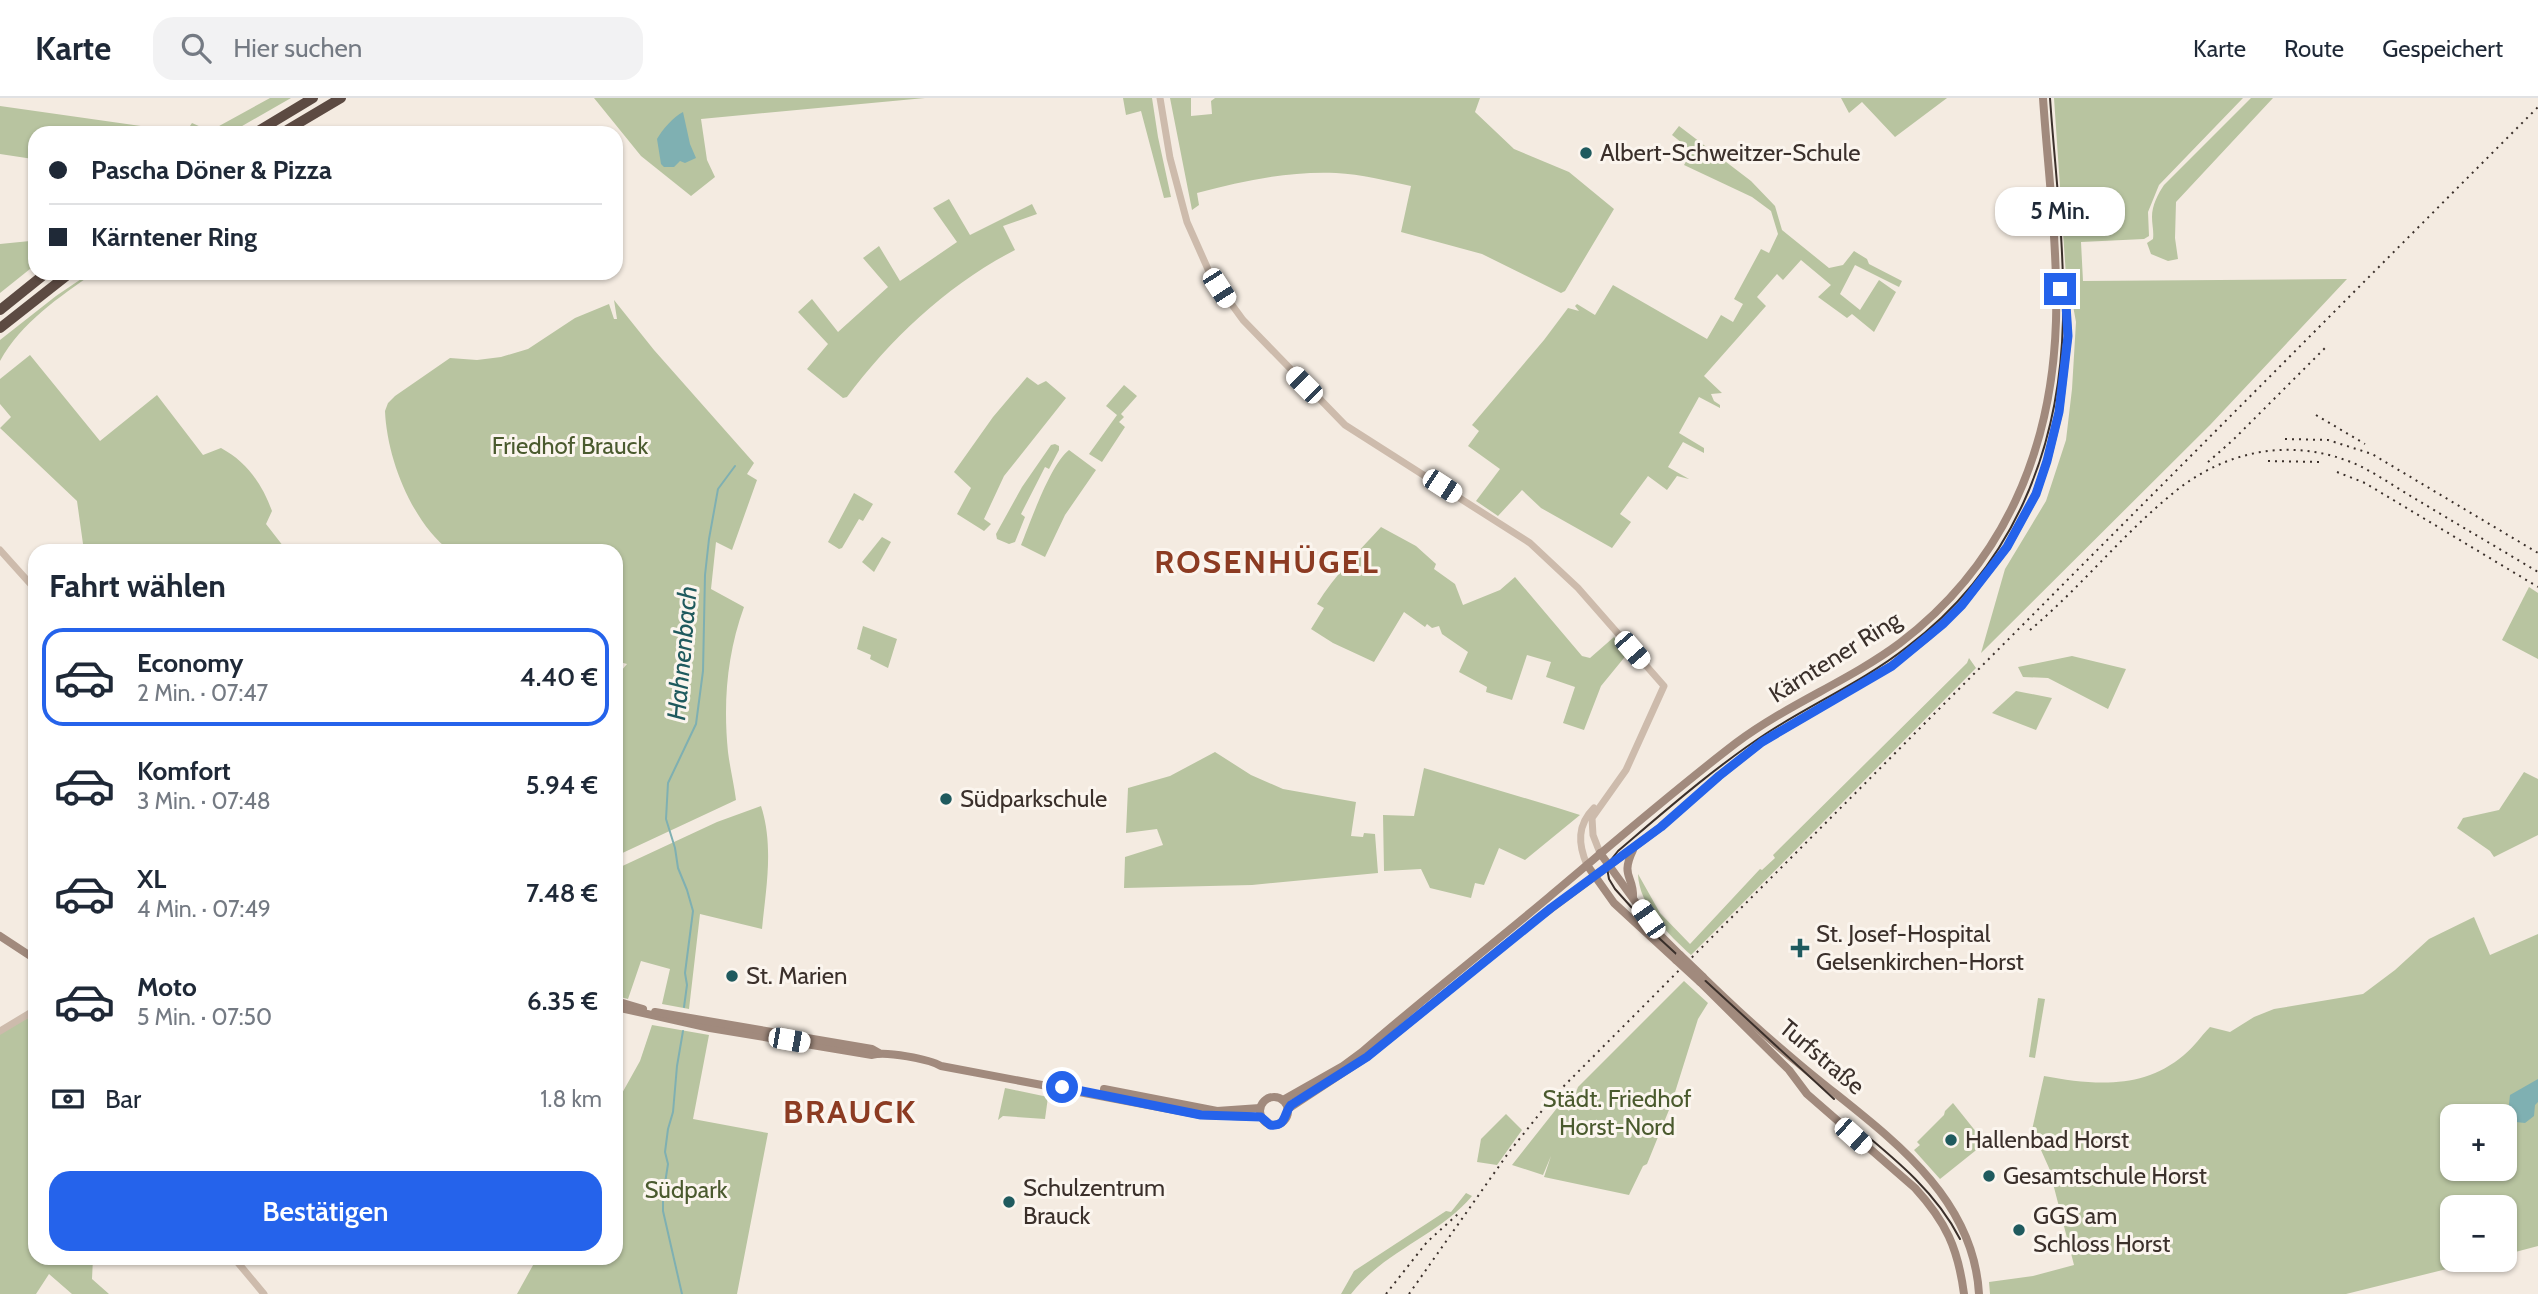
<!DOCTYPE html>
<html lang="de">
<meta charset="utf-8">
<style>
body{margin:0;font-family:Cabin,sans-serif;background:#f2f2f3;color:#1f2937;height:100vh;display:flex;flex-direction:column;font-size:26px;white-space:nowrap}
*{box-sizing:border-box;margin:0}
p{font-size:23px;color:#747a83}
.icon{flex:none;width:38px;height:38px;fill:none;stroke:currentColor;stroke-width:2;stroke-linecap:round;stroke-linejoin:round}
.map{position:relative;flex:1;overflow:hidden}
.side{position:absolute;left:28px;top:446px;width:595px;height:721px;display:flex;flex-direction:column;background:#fff;border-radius:21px;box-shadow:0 2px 5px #0004}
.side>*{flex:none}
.top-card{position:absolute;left:28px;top:28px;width:595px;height:154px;border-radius:21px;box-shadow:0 2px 5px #0004;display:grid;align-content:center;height:154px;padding:0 21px;background:#fff}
.tools{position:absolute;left:2440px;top:1006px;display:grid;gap:14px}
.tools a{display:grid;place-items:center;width:77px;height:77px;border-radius:14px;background:#fff;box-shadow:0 2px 5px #0004;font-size:35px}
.end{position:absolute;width:32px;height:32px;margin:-16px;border:9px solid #2563eb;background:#fff;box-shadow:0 0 0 4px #fff}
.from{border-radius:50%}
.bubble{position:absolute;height:49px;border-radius:21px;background:#fff;box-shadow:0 2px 5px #0004;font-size:23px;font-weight:600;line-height:49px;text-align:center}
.car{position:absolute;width:21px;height:42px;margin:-21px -10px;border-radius:9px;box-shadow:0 0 5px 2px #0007;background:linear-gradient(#fff 24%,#345 0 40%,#fff 0 76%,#345 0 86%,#fff 0)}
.top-card b{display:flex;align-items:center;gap:24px;height:66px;font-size:26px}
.top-card b+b{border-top:2px solid #e0e1e3}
.top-card i{width:18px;height:18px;background:#1f2937}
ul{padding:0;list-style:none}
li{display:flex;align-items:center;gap:21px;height:98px;margin:0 14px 10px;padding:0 7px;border:4px solid transparent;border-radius:21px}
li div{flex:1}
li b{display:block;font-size:26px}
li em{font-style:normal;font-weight:600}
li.on{border-color:#2563eb}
li>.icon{width:63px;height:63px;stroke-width:1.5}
h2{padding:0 21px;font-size:32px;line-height:84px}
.pay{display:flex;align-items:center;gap:18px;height:77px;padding:0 21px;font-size:26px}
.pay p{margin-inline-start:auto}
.primary-button{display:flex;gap:14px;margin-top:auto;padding:14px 21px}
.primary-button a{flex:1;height:80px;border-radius:21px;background:#2563eb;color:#fff;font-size:28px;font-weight:600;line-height:80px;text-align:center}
header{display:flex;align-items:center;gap:42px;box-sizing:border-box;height:98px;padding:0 35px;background:#fff;border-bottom:2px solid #e0e1e3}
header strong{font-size:33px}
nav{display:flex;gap:38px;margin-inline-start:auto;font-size:24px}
.search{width:490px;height:63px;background:#f2f2f3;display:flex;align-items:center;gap:18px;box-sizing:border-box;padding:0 24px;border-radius:21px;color:#747a83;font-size:26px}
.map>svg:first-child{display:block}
.green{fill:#b8c4a0;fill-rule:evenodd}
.water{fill:#7fb0b2}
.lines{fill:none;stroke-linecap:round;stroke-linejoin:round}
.stream{stroke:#7fb0b2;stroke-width:2}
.tertiary{stroke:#cdbbac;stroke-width:7}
.secondary{stroke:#a18a7d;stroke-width:8}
.motorway{stroke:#5c4a42;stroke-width:10}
.tram{stroke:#3b302b;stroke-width:2}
.rail{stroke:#3b302b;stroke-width:2;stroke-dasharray:2 5;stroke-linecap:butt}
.secondary-bridge{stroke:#a18a7d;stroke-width:8}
.route{stroke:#2563eb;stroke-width:9}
.poi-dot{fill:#1f5a5e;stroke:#fbf5ee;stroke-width:2.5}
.labels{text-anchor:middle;stroke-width:6;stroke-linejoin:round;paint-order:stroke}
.poi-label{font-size:24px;fill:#3b302b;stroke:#fbf5ee;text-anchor:start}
.park-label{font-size:24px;fill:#4a5a2e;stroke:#fbf5ee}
.street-label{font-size:24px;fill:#3b302b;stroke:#fbf5ee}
.water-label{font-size:26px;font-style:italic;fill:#1f5a5e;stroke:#fbf5ee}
.district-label{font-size:32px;font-weight:bold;letter-spacing:2px;fill:#8c3b22;stroke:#fbf5ee}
</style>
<header>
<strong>Karte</strong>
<div class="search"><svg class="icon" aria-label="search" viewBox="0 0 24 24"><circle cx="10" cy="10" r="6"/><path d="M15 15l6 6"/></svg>Hier suchen</div>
<nav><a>Karte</a><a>Route</a><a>Gespeichert</a></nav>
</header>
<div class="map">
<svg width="2538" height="1196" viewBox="0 0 2538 1196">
<rect width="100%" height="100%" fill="#f4ebe1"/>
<!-- green -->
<g class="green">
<path d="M 270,0 L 291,0 L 230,35 L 199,35 L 190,28 L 192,25 L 210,33 Z"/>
<path d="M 594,0 L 925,0 L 701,21 L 707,62 L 715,79 L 691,98 L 641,58 Z"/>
<path d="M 1123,0 L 1152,0 L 1158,39 L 1171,99 L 1164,100 L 1141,13 L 1126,17 Z"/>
<path d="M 1170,0 L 1191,0 L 1191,18 L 1212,16 L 1211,3 L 1215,0 L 1480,0 L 1475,14 L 1514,51 L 1569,74 L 1614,111 L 1565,193 L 1561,195 L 1482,156 L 1401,134 L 1411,88 C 1387,83 1361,76 1336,75 C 1288,73 1243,83 1197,95 L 1199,107 L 1192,112 Z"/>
<path d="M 1841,0 L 1947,0 L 1895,39 L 1862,4 L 1849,15 Z"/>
<path d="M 2054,0 L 2243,0 L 2159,87 L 2148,114 L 2149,138 L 2144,141 L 2081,144 L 2083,183 L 2347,181 L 2210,327 L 1981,555 L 2005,471 L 2046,403 L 2066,342 L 2072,291 L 2076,224 L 2068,180 L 2066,178 Z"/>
<path d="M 2251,0 L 2273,0 L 2176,104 L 2175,140 L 2178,161 L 2168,163 L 2151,156 L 2147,145 L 2153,141 C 2154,133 2152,127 2152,119 C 2152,107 2158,96 2164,87 Z"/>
<path d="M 0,8 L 176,33 L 181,35 L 35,35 L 35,69 L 31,68 L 33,61 L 0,56 Z"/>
<path d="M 1679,28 L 1751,83 L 1775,108 L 1782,132 L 1829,170 L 1843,167 L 1854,153 L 1867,161 L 1869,166 L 1902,183 L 1899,189 L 1855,167 L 1840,196 L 1860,212 L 1879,182 L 1896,194 L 1874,234 L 1852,216 L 1847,220 L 1818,199 L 1831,187 L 1801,162 L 1783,182 L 1777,176 L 1757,199 L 1766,208 L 1704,278 L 1722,295 L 1711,296 L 1714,303 L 1720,307 L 1720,310 L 1699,299 L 1679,335 L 1704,350 L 1704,355 L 1683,344 L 1668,369 L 1689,381 L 1677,378 L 1667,392 L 1648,378 L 1620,416 L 1631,424 L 1612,450 L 1541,410 L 1522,392 L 1498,418 L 1476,403 L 1500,371 L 1468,348 L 1479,333 L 1472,327 L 1544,242 L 1568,210 L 1579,213 L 1575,208 L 1577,206 L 1595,217 L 1613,187 L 1707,241 L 1721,217 L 1733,224 L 1743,206 L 1734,201 L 1761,151 L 1769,155 L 1778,136 L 1771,113 L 1752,99 L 1684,67 L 1692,53 L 1672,37 Z"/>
<path d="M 949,101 L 970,137 L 1032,106 L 1037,116 L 1003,128 L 1015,152 C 949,186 891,240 847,299 L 843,300 L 807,271 L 828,246 L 798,214 L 812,201 L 838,234 L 888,189 L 863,160 L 879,148 L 900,183 L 957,144 L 933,110 Z"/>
<path d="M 35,117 L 35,167 L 0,195 L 0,146 L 30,143 L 29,118 Z"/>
<path d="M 90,175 L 94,175 C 59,199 21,225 0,263 L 0,242 L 56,198 Z"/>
<path d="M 614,202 L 654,252 L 754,365 L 747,376 L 757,382 L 732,452 L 716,444 L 711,491 L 744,509 C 727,556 723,604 728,654 C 730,670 734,686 736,702 L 616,758 L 616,579 L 627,566 L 616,563 L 616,453 L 450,453 C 412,424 387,361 385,313 L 388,305 L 395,298 L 450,260 L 477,262 L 501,259 L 528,251 L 575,220 L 609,206 L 614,221 L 617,221 Z"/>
<path d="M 30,257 L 100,343 L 157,297 L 203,357 L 221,350 C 247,364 262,386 272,413 L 266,426 L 287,453 L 84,453 L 77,403 L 0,330 L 11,319 L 0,306 L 0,281 Z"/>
<path d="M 1027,279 L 1038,287 L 1046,283 L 1066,300 L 1004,378 L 984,421 L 991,426 L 984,433 L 957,416 L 971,390 L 954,374 L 993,319 Z"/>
<path d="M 1124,287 L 1137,298 L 1121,316 L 1124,319 L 1119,324 L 1125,329 L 1102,364 L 1089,356 L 1117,317 L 1106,308 Z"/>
<path d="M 1055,346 L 1059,348 L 1059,352 L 1049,371 L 1045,369 L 1021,416 L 1025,419 L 1015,444 L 1009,446 L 997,441 L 996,436 L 1022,389 L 1051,347 Z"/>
<path d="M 1069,352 L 1096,372 L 1065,417 L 1045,459 L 1021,447 C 1031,423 1050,367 1069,352 Z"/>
<path d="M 854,395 L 873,406 L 863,423 L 859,421 L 842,450 L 839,451 L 828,444 Z"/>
<path d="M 1381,429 L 1416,448 L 1436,466 L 1434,471 L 1455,486 L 1463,507 L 1500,492 L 1515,479 L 1582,558 L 1590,560 L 1614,539 L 1628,555 L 1601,588 L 1584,632 L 1563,625 L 1575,589 L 1546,579 L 1551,564 L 1527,557 L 1512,602 L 1486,594 L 1487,589 L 1459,574 L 1468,554 L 1442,536 L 1439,528 L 1432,530 L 1427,526 L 1425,529 L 1404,514 L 1374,564 L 1333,545 L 1311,531 L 1324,510 L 1317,506 C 1335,477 1359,453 1381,429 Z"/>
<path d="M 882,439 L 891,444 L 874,474 L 862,464 Z"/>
<path d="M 2529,489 L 2538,495 L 2538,561 L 2502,542 Z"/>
<path d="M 863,528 L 897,541 L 888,570 L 870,561 L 871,557 L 857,551 Z"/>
<path d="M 2072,558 L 2126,571 L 2108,611 L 2048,580 L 2023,579 L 2018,569 Z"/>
<path d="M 1969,560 L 1976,570 L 1691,857 C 1669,837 1639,808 1638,776 L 1660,815 L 1690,846 L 1760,771 L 1762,772 L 1775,760 L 1773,757 L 1967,565 Z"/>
<path d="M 2016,593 L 2052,600 L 2036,632 L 1992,615 Z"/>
<path d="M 1215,654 L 1251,677 L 1283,691 L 1356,704 L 1351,738 L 1363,739 L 1364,735 L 1375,736 L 1378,775 L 1252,787 L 1124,790 L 1125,759 L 1163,747 L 1157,731 L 1126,735 L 1128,690 L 1170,678 Z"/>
<path d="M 1424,670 L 1558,710 L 1580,717 L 1525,762 L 1499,750 L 1484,787 L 1475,785 L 1471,800 L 1430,790 L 1421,771 L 1384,773 L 1383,717 L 1414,718 Z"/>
<path d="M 2524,674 L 2538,681 L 2538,737 L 2494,759 L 2490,753 L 2457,730 L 2463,720 L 2499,712 Z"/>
<path d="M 761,708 C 774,748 766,790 762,831 L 700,816 L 689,911 L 662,906 L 670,871 L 641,863 L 628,901 L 616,898 L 616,771 L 717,724 Z"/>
<path d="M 2474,819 L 2490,857 L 2538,836 L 2538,1148 L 2504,1157 L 2504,1110 L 2452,1110 L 2452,1162 L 2483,1162 L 2346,1196 L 1990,1196 L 1989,1184 L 2033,1178 L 2074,1167 L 2049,1070 L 2032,1032 L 2044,978 C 2093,987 2143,992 2184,957 C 2194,949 2201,938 2210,929 L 2230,934 L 2254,919 L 2274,911 L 2363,896 L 2395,872 L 2429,841 ZM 2452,1018 L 2504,1018 L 2504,1071 L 2452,1071 Z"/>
<path d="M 1684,883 L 1708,905 L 1698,921 L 1671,1007 L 1647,1066 L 1643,1068 L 1629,1097 L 1544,1079 L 1551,1058 L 1543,1077 L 1512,1067 L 1561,1005 L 1569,1013 L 1578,989 Z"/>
<path d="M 2038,900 L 2045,901 L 2035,960 L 2029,959 Z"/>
<path d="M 35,916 L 35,1160 L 93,1160 L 92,1181 L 109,1196 L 72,1196 L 49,1176 L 36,1196 L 0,1196 L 0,935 Z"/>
<path d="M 652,927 L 709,937 L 693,1021 L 768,1035 L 737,1196 L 517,1196 L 537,1160 L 616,1160 L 616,1006 L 640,963 Z"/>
<path d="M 1005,990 L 1048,999 L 1045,1021 L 1003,1018 L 998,1022 Z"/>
<path d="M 1953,1005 L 1985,1045 L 1940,1081 L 1914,1052 L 1920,1047 L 1917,1044 L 1944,1017 L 1945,1013 Z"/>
<path d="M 1506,1016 L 1522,1032 L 1497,1067 L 1477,1064 L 1481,1041 Z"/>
<path d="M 1466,1095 L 1472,1098 C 1438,1138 1384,1153 1351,1196 L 1341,1196 L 1354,1173 L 1446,1113 L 1451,1114 Z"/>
</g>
<!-- water -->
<g class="water">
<path d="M 683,14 L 690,46 L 696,60 L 685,65 L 680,63 L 674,69 L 664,69 L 661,66 L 657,41 C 662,32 674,18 683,14 Z"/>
<path d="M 2538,981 L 2538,1004 L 2535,1007 L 2534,1018 L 2525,1025 L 2516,1024 L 2508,1015 L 2510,997 Z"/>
</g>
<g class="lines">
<!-- stream -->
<g class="stream">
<path d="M 684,909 L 687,887 L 685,875 L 693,813 L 687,792 L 678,770 L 675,750 L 666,721 L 668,685 L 696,626 L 703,573 L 705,477 L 709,441 L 718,391 L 735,368"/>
<path d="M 682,1196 L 663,1113 L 663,1098 L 668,1066 L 665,1054 L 668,1031 L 673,1014 L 677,968 L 683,933"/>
</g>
<!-- tertiary -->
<g class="tertiary">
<path d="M 1160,0 L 1170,60 L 1187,124 L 1211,178 L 1243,222 L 1345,327 L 1530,445 L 1578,490 L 1664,588 L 1626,672 L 1592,720 L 1593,737 L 1600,755"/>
<path d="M 0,452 L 35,491"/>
<path d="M 1587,767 C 1578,746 1577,727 1594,710"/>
<path d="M 0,933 L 35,912"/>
<path d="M 234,1160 L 264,1196"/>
</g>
<!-- secondary -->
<g class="secondary">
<path d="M 1633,752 C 1620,779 1634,778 1633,799"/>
<path d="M 1600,755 L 1658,835 L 1680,857"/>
<path d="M 1587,767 L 1614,805 L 1676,862"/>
<path d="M 0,838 L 35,861"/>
<path d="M 1703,879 C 1734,909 1765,938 1798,965 C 1872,1028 1973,1088 1979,1196"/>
<path d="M 1700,884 L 1789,972 L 1807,996 L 1915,1090 C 1946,1124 1958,1150 1964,1196"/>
<path d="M 616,903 L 643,911"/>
<path d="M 616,909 L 710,930 L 872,957 C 886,953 929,961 941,968 L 1201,1017 L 1261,1019"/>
<path d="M 655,914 L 872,951 L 879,955"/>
<path d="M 1104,991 L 1217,1013 L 1260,1010"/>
<circle cx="1274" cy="1013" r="14"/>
<path d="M 1283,1002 L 1343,968 L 1362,954 C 1423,901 1487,851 1549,799 C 1611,747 1672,694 1736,645 C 1788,606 1849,583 1900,545 C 2004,466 2052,352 2056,223 C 2058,149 2048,74 2043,0"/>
<path d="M 1288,1011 L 1367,959 L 1537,821 L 1661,729 L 1719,678 L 1762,644 L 1891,568 L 1929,538 L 1962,507 L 2007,449 L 2036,396 L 2047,363 L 2059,314 L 2068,238 L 2066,207 L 2057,185"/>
</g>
<!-- motorway -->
<g class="motorway">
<path d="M 255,35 L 313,0"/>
<path d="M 282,35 L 341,0"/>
<path d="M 0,212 L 46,175"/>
<path d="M 0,230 L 70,175"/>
</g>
<!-- tram -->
<g class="tram">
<path d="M 1834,1001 L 1660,841 L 1615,791 L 1609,781 L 1607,770 L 1610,763 L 1618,753 C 1665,713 1715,669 1767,635 C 1813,605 1864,583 1907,549 C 2013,469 2060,352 2063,222 C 2065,149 2055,73 2050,0"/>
<path d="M 1855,1028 C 1895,1061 1936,1094 1960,1141"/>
</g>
<!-- rail -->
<g class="rail">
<path d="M 2316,317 L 2365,346"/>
<path d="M 2285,341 L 2328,342 L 2372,356 L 2538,455"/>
<path d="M 2268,363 L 2323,364"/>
<path d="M 2208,364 L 2233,342 L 2328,247"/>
<path d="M 2337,374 L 2365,385 L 2538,489"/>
<path d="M 2030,532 C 2080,490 2121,438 2172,396 C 2226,351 2295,338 2360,368 C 2382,379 2403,394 2424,406 C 2462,429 2500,451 2538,474"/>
<path d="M 1386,1196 L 1427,1144 L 1458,1116"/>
<path d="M 1409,1196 L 1509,1054 L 1553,999 L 2538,9"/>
</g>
<!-- secondary-bridge -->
<g class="secondary-bridge">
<path d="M 1680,857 L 1703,879"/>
<path d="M 1676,862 L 1700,884"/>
</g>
</g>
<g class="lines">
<!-- route -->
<path class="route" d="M 1062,989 L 1201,1017 L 1261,1019 L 1270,1027 C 1287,1029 1283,1016 1291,1007 L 1367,959 L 1551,810 L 1661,729 L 1719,678 L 1762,644 L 1892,568 L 1943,526 L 1962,507 L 2007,449 L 2036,396 L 2047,363 L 2059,314 L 2068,238 L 2066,207 L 2060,191"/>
</g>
<!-- markers -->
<g class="poi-dot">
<circle cx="1586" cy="55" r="7"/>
<circle cx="946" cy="701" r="7"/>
<path d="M1796.5 839.5h7v7h7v7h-7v7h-7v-7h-7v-7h7z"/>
<circle cx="732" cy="878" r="7"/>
<circle cx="1951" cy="1042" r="7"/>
<circle cx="1989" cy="1078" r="7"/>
<circle cx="1009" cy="1104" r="7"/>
<circle cx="2019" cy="1132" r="7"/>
</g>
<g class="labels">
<!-- poi labels -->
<g class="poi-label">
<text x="1600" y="63">Albert-Schweitzer-Schule</text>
<text x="960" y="709">Südparkschule</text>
<text x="1816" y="844">St. Josef-Hospital<tspan x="1816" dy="28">Gelsenkirchen-Horst</tspan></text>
<text x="746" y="886">St. Marien</text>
<text x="1965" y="1050">Hallenbad Horst</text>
<text x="2003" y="1086">Gesamtschule Horst</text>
<text x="1023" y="1098">Schulzentrum<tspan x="1023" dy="28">Brauck</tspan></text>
<text x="2033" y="1126">GGS am<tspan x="2033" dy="28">Schloss Horst</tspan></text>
</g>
<!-- park labels -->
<g class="park-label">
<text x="570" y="356">Friedhof Brauck</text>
<text x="1617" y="1009">Städt. Friedhof<tspan x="1617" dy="28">Horst-Nord</tspan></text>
<text x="686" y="1100">Südpark</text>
</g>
<!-- street labels -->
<g class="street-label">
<text transform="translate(1835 559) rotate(-32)" y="8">Kärntener Ring</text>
<text transform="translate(1822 959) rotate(40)" y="8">Turfstraße</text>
</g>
<!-- water labels -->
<g class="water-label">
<text transform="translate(682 555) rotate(-85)" y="9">Hahnenbach</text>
</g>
<!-- district labels -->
<g class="district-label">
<text x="1267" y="475">ROSENHÜGEL</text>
<text x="850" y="1025">BRAUCK</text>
</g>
</g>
</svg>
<div class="tools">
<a>+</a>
<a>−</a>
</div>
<i class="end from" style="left:1062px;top:989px"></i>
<i class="end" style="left:2060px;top:191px"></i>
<div class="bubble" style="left:1995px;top:89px;width:130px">5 Min.</div>
<i class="car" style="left:1219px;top:190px;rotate:147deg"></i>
<i class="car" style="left:1304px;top:287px;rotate:315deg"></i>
<i class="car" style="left:1442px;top:388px;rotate:123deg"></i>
<i class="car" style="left:1632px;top:552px;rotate:139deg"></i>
<i class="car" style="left:1648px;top:821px;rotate:325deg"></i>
<i class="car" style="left:789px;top:942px;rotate:100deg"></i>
<i class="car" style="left:1853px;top:1038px;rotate:132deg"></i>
<div class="top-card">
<b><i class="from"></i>Pascha Döner &amp; Pizza</b>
<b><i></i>Kärntener Ring</b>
</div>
<section class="side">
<h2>Fahrt wählen</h2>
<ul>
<li class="on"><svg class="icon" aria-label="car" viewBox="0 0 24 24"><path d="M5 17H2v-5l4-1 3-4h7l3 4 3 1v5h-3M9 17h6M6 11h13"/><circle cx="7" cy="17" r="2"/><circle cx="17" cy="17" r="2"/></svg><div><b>Economy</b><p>2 Min. · 07:47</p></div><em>4.40 €</em></li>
<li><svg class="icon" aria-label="car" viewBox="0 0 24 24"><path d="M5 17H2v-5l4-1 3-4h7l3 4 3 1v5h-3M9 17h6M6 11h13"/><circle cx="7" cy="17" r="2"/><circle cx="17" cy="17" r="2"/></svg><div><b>Komfort</b><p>3 Min. · 07:48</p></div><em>5.94 €</em></li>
<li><svg class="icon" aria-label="car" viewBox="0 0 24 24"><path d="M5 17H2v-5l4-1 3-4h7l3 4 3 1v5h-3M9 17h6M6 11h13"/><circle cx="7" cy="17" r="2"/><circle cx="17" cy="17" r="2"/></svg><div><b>XL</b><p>4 Min. · 07:49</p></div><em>7.48 €</em></li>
<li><svg class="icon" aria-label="car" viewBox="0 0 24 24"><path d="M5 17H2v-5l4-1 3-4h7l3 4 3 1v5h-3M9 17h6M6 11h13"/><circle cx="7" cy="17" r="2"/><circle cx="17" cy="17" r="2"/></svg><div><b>Moto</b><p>5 Min. · 07:50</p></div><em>6.35 €</em></li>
</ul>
<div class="pay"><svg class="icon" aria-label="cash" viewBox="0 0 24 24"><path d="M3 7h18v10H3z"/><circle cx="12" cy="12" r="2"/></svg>Bar<p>1.8 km</p></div>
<div class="primary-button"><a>Bestätigen</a></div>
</section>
</div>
